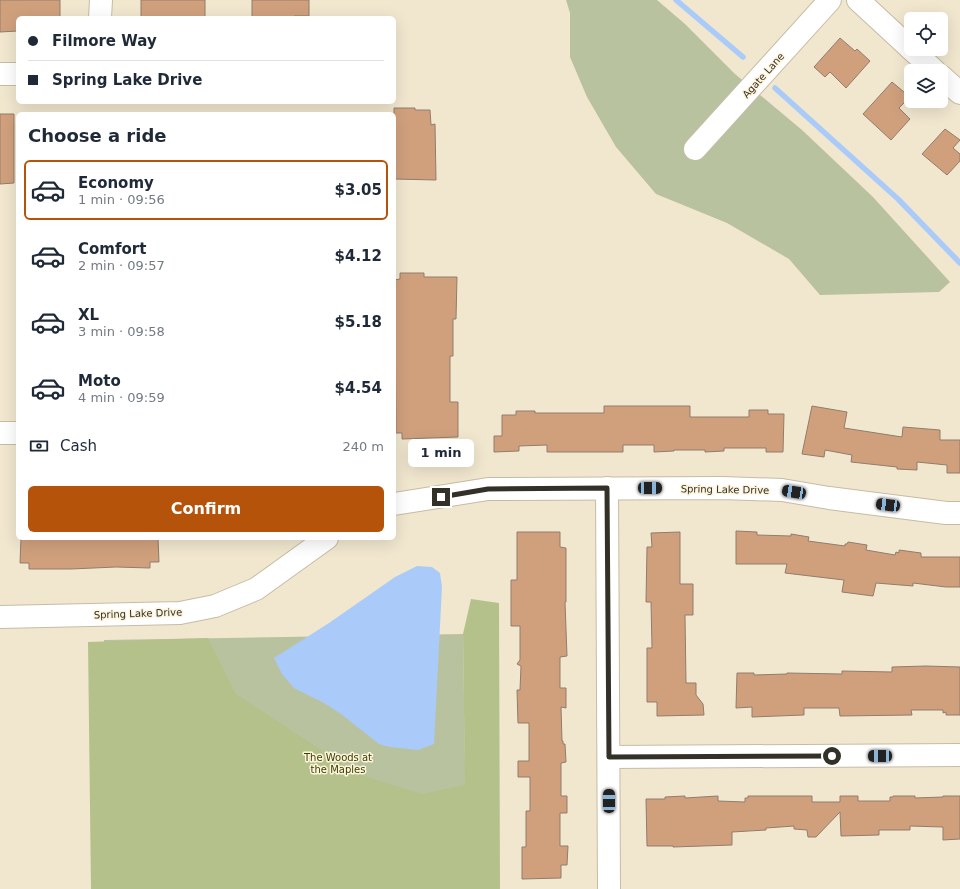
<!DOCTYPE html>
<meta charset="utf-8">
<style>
body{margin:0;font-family:"DejaVu Sans",sans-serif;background:#f2f2f3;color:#1f2937;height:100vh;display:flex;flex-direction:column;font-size:15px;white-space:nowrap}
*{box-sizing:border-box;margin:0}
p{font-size:13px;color:#747a83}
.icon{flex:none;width:22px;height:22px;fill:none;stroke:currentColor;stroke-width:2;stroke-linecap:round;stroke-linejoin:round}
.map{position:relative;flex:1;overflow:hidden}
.drawer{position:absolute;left:16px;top:112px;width:380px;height:428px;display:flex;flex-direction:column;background:#fff;border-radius:6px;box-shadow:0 4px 16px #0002}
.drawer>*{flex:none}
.top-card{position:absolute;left:16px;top:16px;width:380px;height:88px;border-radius:6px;box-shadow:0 4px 16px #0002;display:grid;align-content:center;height:88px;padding:0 12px;background:#fff}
.fabs{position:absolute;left:904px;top:12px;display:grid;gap:8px}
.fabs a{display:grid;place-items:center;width:44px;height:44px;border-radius:6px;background:#fff;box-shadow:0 4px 16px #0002;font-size:20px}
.end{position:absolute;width:18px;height:18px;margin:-9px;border:5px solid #333027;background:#fff;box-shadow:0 0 0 2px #fff}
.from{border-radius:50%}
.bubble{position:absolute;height:28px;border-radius:6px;background:#fff;box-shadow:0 4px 16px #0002;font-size:13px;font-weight:600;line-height:28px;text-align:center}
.car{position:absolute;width:12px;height:24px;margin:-12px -6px;border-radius:5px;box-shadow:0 0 3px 1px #0007;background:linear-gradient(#222 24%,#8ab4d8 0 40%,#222 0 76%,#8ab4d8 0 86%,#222 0)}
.top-card b{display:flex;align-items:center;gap:14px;height:38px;font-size:15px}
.top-card b+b{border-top:1px solid #e0e1e3}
.top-card i{width:10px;height:10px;background:#1f2937}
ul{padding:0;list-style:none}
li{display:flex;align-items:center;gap:12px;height:60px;margin:0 8px 6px;padding:0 4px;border:2px solid transparent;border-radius:6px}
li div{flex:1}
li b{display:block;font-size:15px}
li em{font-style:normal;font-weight:600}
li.active{border-color:#b45309}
li>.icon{width:36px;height:36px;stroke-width:1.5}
h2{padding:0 12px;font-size:18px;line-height:48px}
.pay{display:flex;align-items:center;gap:10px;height:44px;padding:0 12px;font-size:15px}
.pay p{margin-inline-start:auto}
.button{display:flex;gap:8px;margin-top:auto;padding:8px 12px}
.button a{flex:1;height:46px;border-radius:6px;background:#b45309;color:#fff;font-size:16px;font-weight:600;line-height:46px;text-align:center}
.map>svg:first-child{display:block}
.green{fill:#b9c29f}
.forest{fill:#b4c18b}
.water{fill:#aacbf9}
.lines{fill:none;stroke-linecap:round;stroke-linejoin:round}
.stream{stroke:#aacbf9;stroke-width:5.5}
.building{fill:#d0a07d;stroke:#917c6e}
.minor-casing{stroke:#c6bca6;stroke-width:24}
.minor{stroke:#fff;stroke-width:22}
.route{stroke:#333027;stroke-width:5}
.labels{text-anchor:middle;stroke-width:3;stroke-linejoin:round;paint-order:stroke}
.street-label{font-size:10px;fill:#333027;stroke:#fef4dc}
.park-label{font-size:10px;fill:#364000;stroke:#fef4dc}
</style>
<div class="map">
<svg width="960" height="889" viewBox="0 0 960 889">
<rect width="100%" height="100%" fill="#f1e7cf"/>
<!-- green -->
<g class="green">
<path d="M 566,0 L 657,0 L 685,24 L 735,74 L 802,130 L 873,197 L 950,282 L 939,292 L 820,295 L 789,259 L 727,223 L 656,194 L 616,147 L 587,97 L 570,57 L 570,13 Z"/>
<path d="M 463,634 L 467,889 L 107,889 L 104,640 Z"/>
</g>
<!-- forest -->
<path class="forest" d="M 471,599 L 499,603 L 500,889 L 91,889 L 88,642 L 208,638 L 236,694 L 358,774 L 422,794 L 465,785 L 463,634 Z"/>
<!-- water -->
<path class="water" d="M 417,566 L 432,567 L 440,573 L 442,587 L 434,744 L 418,750 L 390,747 L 379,744 L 341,714 L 324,703 L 294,688 L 282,674 L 274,658 L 329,623 L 395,577 Z"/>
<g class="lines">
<!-- stream -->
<g class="stream">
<path d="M 676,0 L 743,57"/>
<path d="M 775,88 L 898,199 L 960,263"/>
</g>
</g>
<!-- building -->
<g class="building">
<path d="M 0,0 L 60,0 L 60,18 L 18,18 L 18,31 L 0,32 Z"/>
<rect x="141" y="0" width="64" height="18"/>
<path d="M 252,0 L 309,0 L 309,16 L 294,16 L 294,18 L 252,17 Z"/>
<path d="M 840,38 L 855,51 L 857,49 L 870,61 L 846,88 L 830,72 L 825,77 L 814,67 Z"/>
<path d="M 892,82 L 910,97 L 899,108 L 910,119 L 891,140 L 863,114 Z"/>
<path d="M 394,108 L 415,108 L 415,110 L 430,110 L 431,125 L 435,124 L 436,180 L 394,179 Z"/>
<path d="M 0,114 L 14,114 L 14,183 L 0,184 Z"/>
<path d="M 945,129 L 960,140 L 953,148 L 960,154 L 960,161 L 947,175 L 922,154 Z"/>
<path d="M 400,273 L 424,273 L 424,277 L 457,277 L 456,319 L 453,319 L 453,356 L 450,356 L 450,402 L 458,402 L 458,437 L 402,439 L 402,433 L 396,433 L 395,309 L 394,309 L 394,280 L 400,279 Z"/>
<path d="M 604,406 L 690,406 L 690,417 L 749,417 L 749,410 L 768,410 L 768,414 L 784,414 L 783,452 L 766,452 L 766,448 L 724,448 L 724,451 L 705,452 L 705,450 L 674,450 L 674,451 L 654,452 L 654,445 L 623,445 L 623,452 L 547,452 L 547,445 L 519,446 L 519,451 L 494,452 L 494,436 L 502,436 L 502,415 L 516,415 L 516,411 L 535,411 L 535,413 L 604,413 Z"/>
<path d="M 812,406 L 847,412 L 844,428 L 902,437 L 903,427 L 940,430 L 940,440 L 960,440 L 960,473 L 947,473 L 947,465 L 917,462 L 917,470 L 897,469 L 897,467 L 851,462 L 852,455 L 825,450 L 824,457 L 802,454 Z"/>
<path d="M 736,531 L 757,532 L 757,535 L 791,536 L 791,534 L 809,537 L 808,541 L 845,546 L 845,544 L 847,544 L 848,542 L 867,545 L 866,550 L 895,555 L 896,552 L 899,553 L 899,550 L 921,553 L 921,557 L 960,557 L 960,587 L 946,587 L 913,583 L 913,586 L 876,583 L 873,596 L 842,592 L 844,580 L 785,573 L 787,564 L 736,564 Z"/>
<path d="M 517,532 L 560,532 L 560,547 L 566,548 L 566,602 L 565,602 L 567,656 L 560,657 L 560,688 L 566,688 L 566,708 L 561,707 L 562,741 L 563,741 L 563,744 L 565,744 L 566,762 L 561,763 L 561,796 L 567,796 L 567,813 L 560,813 L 560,846 L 568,846 L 567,865 L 561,865 L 561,878 L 522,879 L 522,847 L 526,847 L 526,811 L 530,811 L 530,777 L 518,777 L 518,761 L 529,761 L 529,723 L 518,723 L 517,690 L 520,690 L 521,666 L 517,664 L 520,660 L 520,626 L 511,626 L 511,580 L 517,580 Z"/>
<path d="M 680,532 L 680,584 L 693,584 L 693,615 L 685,615 L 686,683 L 696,683 L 696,695 L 703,704 L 704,715 L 657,716 L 657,702 L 647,702 L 647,648 L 652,648 L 651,602 L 646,602 L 647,547 L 652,547 L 651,533 Z"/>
<path d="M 21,538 L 158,538 L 159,562 L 150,562 L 150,568 L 116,567 L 71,569 L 29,569 L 29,563 L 20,563 Z"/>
<path d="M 926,666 L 960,667 L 960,715 L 946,715 L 946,712 L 943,713 L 943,710 L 911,710 L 912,715 L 840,716 L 839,708 L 804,708 L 804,715 L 752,717 L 752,707 L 736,708 L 737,673 L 754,673 L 754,675 L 787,674 L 787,673 L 842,674 L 842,671 L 892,672 L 892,667 Z"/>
<path d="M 685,796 L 685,798 L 718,796 L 718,801 L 745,802 L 745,798 L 748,798 L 748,796 L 812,796 L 812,802 L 840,802 L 840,796 L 858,796 L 858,801 L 890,801 L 890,797 L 893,797 L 893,796 L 915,796 L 915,798 L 943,797 L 943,796 L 960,796 L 960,839 L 943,840 L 943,827 L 910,826 L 910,830 L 879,830 L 879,835 L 841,836 L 840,812 L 816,837 L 808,837 L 807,830 L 794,829 L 794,826 L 766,828 L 766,830 L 732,832 L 732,845 L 673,847 L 673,846 L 647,846 L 646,799 L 665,799 L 665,797 Z"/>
</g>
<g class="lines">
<!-- minor casing -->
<g class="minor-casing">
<g id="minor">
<path d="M 858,0 L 911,49"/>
<path d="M 100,18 L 101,0"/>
<path d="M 911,49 L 935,71"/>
<path d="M 0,74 L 18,74"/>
<path d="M 941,76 L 960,93"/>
<path d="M 695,149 L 830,0"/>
<path d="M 0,433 L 18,433"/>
<path d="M 607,488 L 609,889"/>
<path d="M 394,504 L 488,489 L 722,488 L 782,490 L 829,498 L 946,513 L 960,513"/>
<path d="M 0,617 L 180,613 L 215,606 L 256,589 L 327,538"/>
<path d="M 609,757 L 960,755"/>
</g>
</g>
<!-- minor -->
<use href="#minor" class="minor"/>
</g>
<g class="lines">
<!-- route -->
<path class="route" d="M 441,497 L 488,489 L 607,488 L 609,757 L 832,756"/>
</g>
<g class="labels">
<!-- street labels -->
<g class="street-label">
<text transform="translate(763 75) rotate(-48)" y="4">Agate Lane</text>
<text transform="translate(725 489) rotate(1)" y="4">Spring Lake Drive</text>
<text transform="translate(138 613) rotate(-2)" y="4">Spring Lake Drive</text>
</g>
<!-- park labels -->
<g class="park-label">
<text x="338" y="761">The Woods at<tspan x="338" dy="12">the Maples</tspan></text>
</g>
</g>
</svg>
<div class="fabs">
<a><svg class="icon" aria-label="locate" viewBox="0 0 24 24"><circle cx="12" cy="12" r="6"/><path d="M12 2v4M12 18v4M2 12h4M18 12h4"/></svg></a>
<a><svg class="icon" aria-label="layers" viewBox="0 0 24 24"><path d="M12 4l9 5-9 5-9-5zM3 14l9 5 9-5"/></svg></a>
</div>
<i class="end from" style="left:832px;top:756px"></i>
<i class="end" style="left:441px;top:497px"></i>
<div class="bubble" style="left:408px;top:439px;width:66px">1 min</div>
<i class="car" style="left:650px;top:488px;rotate:90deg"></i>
<i class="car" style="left:794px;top:492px;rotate:279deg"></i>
<i class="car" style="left:888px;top:505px;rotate:277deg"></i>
<i class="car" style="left:880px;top:756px;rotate:270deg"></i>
<i class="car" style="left:609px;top:801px;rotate:0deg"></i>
<div class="top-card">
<b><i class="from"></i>Filmore Way</b>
<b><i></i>Spring Lake Drive</b>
</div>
<section class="drawer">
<h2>Choose a ride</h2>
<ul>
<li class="active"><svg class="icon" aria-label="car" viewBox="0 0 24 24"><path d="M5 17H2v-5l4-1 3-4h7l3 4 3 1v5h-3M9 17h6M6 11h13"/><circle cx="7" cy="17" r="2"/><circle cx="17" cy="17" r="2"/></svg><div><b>Economy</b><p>1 min · 09:56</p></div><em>$3.05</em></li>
<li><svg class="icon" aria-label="car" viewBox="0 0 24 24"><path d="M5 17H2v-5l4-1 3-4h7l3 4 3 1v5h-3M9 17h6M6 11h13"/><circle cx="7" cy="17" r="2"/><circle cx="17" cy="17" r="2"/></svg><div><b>Comfort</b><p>2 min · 09:57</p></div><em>$4.12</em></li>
<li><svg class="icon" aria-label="car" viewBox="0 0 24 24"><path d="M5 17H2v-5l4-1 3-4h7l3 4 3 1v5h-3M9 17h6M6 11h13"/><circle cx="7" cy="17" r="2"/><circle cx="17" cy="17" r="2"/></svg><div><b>XL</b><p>3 min · 09:58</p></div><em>$5.18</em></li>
<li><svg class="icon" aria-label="car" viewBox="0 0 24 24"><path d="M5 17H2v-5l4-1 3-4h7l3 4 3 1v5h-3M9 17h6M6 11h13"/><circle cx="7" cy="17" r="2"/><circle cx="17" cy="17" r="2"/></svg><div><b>Moto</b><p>4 min · 09:59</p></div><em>$4.54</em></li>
</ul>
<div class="pay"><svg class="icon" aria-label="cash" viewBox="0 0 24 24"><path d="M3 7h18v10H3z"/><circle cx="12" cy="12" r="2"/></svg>Cash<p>240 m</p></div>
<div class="button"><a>Confirm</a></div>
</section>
</div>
